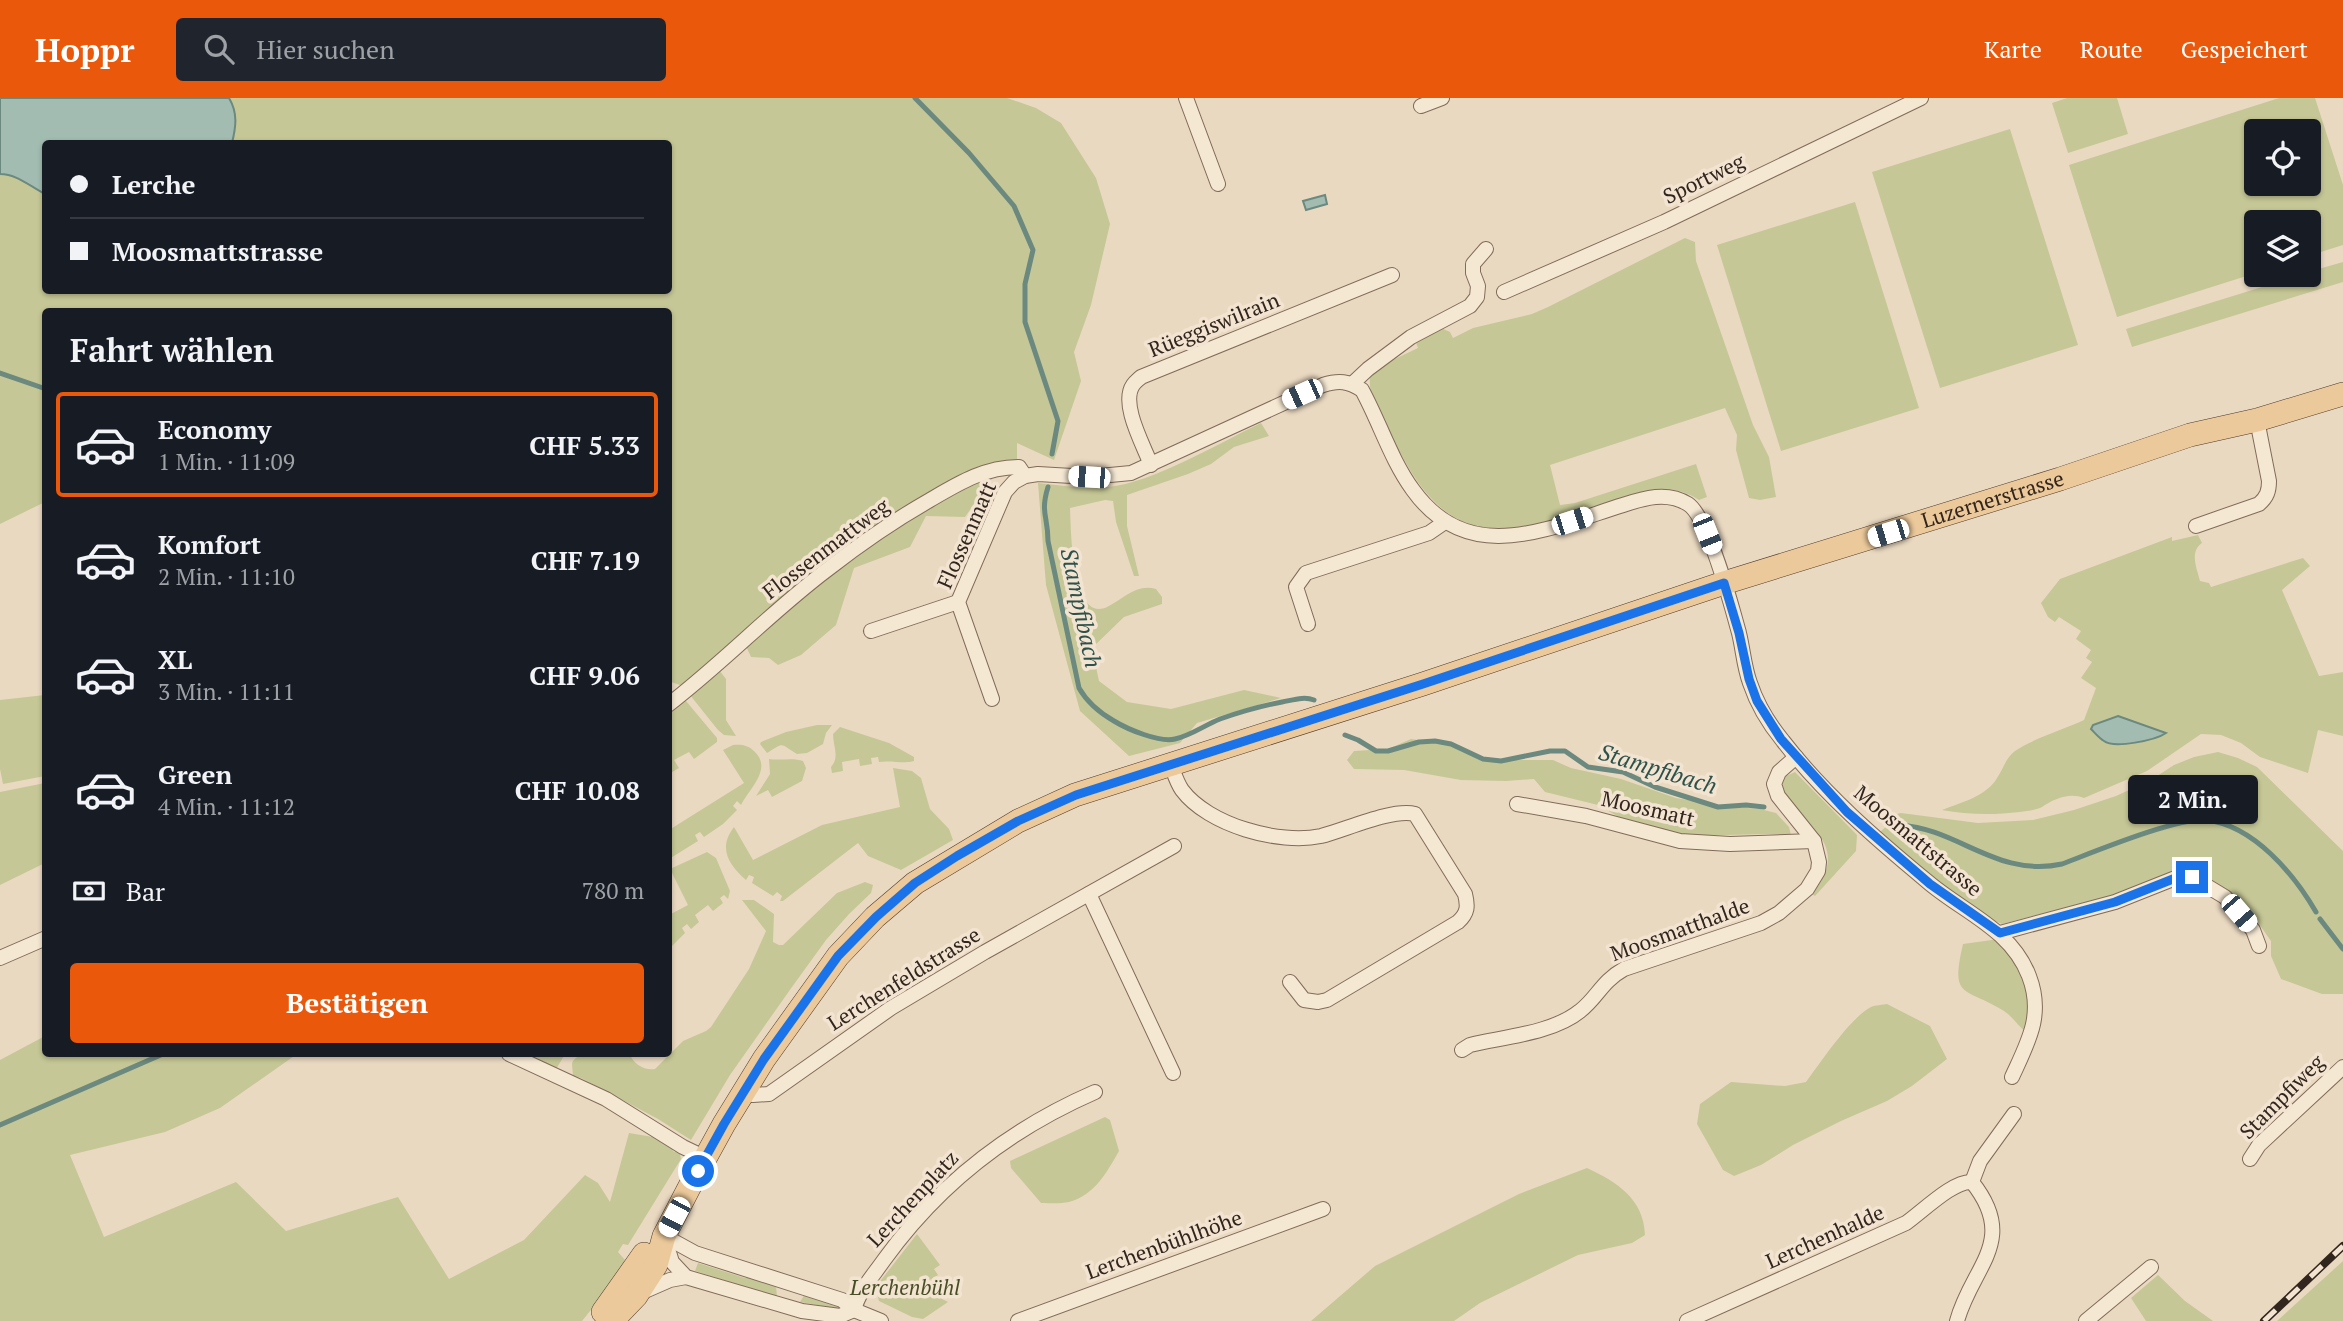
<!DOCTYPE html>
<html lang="de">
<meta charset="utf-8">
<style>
body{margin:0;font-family:"PT Serif",serif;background:#20242c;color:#f1f3f6;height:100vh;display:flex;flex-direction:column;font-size:26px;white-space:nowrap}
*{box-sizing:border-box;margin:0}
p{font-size:23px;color:#9ea1a6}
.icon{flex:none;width:38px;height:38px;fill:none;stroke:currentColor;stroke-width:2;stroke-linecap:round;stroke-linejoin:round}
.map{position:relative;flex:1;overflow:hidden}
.details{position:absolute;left:42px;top:210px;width:630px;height:749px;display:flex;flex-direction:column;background:#171b24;border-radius:7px;box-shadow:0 2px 5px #0004}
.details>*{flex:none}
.banner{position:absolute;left:42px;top:42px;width:630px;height:154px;border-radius:7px;box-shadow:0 2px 5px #0004;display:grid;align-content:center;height:154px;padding:0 28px;background:#171b24}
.fabs{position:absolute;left:2244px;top:21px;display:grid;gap:14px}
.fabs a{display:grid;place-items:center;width:77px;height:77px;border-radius:7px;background:#171b24;box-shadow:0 2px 5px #0004;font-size:35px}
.end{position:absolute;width:32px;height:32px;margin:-16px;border:9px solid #1a73e8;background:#fff;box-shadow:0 0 0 4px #fff}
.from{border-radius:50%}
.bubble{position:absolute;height:49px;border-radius:7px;background:#171b24;box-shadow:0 2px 5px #0004;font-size:23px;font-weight:800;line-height:49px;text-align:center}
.car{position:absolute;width:21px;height:42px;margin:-21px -10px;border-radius:9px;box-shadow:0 0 5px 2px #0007;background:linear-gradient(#fff 24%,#345 0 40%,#fff 0 76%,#345 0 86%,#fff 0)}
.banner b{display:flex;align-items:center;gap:24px;height:66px;font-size:26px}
.banner b+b{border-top:2px solid #363941}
.banner i{width:18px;height:18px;background:#f1f3f6}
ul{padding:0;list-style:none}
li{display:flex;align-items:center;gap:21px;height:105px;margin:0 14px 10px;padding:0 14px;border:4px solid transparent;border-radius:7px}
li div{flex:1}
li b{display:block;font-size:26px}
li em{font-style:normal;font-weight:800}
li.current{border-color:#ea580c}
li>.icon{width:63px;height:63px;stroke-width:1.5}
h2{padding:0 28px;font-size:32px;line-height:84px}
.pay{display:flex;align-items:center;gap:18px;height:77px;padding:0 28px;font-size:26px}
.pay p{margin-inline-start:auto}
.primary-button{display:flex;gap:14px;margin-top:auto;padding:14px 28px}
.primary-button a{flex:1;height:80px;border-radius:7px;background:#ea580c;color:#fff;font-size:28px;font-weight:800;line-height:80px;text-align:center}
header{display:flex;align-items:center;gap:42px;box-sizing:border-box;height:98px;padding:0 35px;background:#ea580c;color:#fff}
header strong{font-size:33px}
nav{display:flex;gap:38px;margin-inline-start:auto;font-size:24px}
.search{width:490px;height:63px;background:#20242c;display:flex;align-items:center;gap:18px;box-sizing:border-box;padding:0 24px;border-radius:7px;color:#9ea1a6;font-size:26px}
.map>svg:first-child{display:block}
.green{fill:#c6c796;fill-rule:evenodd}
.water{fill:#a3bcb2;stroke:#6b897f;stroke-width:2}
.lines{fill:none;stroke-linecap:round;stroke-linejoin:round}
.stream{stroke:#6b897f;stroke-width:5}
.street-casing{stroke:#816b5a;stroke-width:16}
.primary-casing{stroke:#4f3a2e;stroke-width:24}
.street{stroke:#f5e8d3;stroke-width:14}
.primary{stroke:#ebc99b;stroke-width:23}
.rail-casing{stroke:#32251d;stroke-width:8}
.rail{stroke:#f2e4d0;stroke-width:5;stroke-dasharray:16;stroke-linecap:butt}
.route{stroke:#1a73e8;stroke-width:9}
.labels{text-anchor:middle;stroke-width:7;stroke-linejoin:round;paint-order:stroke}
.street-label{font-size:21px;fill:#32251d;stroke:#f2e4d0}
.park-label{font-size:21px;font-style:italic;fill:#474d25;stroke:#f2e4d0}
.water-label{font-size:23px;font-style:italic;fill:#2d514b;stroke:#f2e4d0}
</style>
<header>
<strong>Hoppr</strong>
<div class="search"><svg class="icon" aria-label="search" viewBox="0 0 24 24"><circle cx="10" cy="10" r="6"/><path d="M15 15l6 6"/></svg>Hier suchen</div>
<nav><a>Karte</a><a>Route</a><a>Gespeichert</a></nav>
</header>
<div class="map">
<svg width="2343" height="1223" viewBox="0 0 2343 1223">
<rect width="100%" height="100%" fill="#ead9c1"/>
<!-- green -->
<g class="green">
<path d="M 0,0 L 1007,0 L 1036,10 L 1061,25 L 1096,80 L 1110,126 L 1091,207 L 1074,254 L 1081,283 L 1054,362 L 1017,345 L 1017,365 L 979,370 L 952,381 L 919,401 L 683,588 L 668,583 L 668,214 L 46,214 L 45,404 L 0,426 ZM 46,46 L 668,46 L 668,192 L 46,192 Z"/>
<path d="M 2067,0 L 2117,0 L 2128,36 L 2068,55 L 2052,5 Z"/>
<path d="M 2279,0 L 2315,0 L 2343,87 L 2343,147 L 2308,158 L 2308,124 L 2256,124 L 2256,175 L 2117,219 L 2069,67 ZM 2308,33 L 2308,86 L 2256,86 L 2256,33 Z"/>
<path d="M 2010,31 L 2078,247 L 1940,290 L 1872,74 Z"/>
<path d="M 1855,104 L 1919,310 L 1781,353 L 1717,147 Z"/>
<path d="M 1685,140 L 1695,144 L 1696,163 L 1753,327 L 1769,359 L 1776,399 L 1760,402 L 1749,400 L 1736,352 L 1737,337 L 1725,310 L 1550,367 L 1560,407 L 1575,405 L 1696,366 L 1707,399 L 1699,402 C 1672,384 1646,392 1617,401 C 1524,431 1459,465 1402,358 C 1392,338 1367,302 1370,280 L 1378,269 L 1418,250 L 1415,242 L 1441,230 L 1450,234 L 1453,240 L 1473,230 L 1532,216 L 1548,209 Z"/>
<path d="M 2343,164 L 2343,184 L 2132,249 L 2126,231 L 2301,177 L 2308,177 L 2308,174 Z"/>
<path d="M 1261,325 L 1269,338 L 1234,349 L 1211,366 L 1188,376 L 1127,397 L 1127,428 L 1139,478 L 1134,478 L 1116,424 L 1113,403 L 1105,402 L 1070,410 C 1071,429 1071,526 1107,509 C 1123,501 1137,485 1156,491 L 1162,499 L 1162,506 L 1124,519 L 1092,550 L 1099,583 L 1127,604 L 1171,611 L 1244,592 L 1281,600 L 1197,625 L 1180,645 L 1129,658 L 1080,613 L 1046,487 L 1038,385 C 1061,387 1085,392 1108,389 C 1152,385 1219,345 1261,325 Z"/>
<path d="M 996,375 L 965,419 L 926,418 L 910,449 L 854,470 L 836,527 L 801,557 L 778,567 L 769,560 L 751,559 L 746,548 L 780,516 L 850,461 L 914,416 Z"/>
<path d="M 2198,437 L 2202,445 C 2189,454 2197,470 2200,483 L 2209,485 L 2211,489 L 2303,460 L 2310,468 L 2282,492 L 2319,578 L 2343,574 L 2343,638 L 2318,632 L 2308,675 L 2260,659 L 2241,645 L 2221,637 L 2201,636 L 2147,673 L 2084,700 C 2069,694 2054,701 2042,709 C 2037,712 2027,713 2020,714 C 1995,717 1967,717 1942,712 C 1960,705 1987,698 1997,680 C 2004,670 2005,661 2015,653 C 2032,641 2065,631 2084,622 L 2096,590 L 2081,580 L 2092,564 L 2086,560 L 2091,552 L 2076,541 L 2081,533 L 2059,519 L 2055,524 L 2048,519 L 2041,505 L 2060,481 L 2172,439 L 2172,443 Z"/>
<path d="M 719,572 L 726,581 L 726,622 L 736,638 L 724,637 L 718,632 L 690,597 Z"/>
<path d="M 45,597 L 45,678 L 3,686 L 0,671 L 0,602 Z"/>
<path d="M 682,602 L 686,603 L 717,640 L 717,644 L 694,661 L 689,654 L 674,662 L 679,670 L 669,676 L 668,613 Z"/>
<path d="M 817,627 L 832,627 L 826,635 L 823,646 L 807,655 L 797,656 C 779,645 785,644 767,655 L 760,646 L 761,644 L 786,634 Z"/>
<path d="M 840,629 L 889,645 L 914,659 L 914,663 C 905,666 890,662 879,664 L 878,659 L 871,660 L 872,666 L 860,668 L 859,661 L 842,664 L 843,673 L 832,675 L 831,669 C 840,659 833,648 833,636 Z"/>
<path d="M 1411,641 L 1447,646 L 1490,662 L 1553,662 L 1571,670 L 1621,681 L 1676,700 L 1723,708 L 1760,711 L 1776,715 L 1789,729 L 1791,737 L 1769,736 L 1683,738 L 1624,722 L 1598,707 L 1545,694 L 1534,681 L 1506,683 L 1461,682 L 1404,672 L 1354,671 L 1347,662 L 1354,653 L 1388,651 Z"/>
<path d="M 733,647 C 741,646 748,647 754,653 C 773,670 750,690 741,707 L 737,703 L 733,708 L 737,712 L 723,726 L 704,739 L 700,734 L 695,737 L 698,743 L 669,761 L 669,732 L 744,685 L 723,652 Z"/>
<path d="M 2218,654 L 2238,660 L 2257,669 L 2343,753 L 2343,896 L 2322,896 L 2281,881 L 2271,858 L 2271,843 L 2259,826 L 2233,802 L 2194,777 L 2002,826 L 1992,822 L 1928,780 L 1880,734 L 1890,725 L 1885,719 L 1901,715 L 1978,725 L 2033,722 L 2074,712 L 2116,698 L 2151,682 L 2174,667 L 2194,659 Z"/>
<path d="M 769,661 C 780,663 793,659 803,663 L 806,670 L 802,683 L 772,699 L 768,692 L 756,698 L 770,676 Z"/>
<path d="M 893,670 L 912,673 L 921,680 L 930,711 L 949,731 L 953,742 L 901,772 L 868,758 L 858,745 L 783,803 L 780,803 L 782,798 L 777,794 L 773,798 L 752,785 L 754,779 L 749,777 L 746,782 C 728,766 718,750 734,729 L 753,762 L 822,727 L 900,709 Z"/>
<path d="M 1795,674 L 1857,737 L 1856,753 L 1815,798 L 1812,796 C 1851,749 1810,732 1784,695 L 1782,690 L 1784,679 Z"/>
<path d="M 45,685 L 45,765 L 0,787 L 0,694 Z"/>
<path d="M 707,754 L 716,760 L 730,793 L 728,801 L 724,797 L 720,800 L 723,805 L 713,813 L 708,807 L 695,817 L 699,824 L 691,831 L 687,826 L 682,830 L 685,835 L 669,851 L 669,817 L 688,807 L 670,771 Z"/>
<path d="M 865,784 L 873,787 L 871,795 L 849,816 L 826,842 L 792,889 L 730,977 L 691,1042 L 658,1021 L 581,980 L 573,978 C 573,977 572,967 572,966 C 575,950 617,955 630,956 C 633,966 645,973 655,971 L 683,943 L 706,933 L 711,929 L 749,871 L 766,833 L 742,802 L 754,802 L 774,816 L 773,844 L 779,847 L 783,847 L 837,795 Z"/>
<path d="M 1999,841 L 2022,871 L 2034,911 L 2028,936 C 2019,929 2013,919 2004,913 C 1964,888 1950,902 1963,846 Z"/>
<path d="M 1887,906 L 1930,928 L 1947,961 L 1912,988 L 1887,1003 L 1841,1023 L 1793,1047 L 1761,1067 L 1734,1078 L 1723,1072 L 1697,1026 L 1700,1006 L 1731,984 L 1785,988 L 1806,984 C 1821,964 1850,920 1871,909 C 1875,907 1883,907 1887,906 Z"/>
<path d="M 45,938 L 46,956 L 297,956 L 220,1010 L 165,1034 L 70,1057 L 104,1139 L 236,1084 L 286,1133 L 398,1099 L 449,1181 L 524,1142 L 585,1077 L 598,1085 L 610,1104 L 629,1035 L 653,1039 L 673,1049 L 672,1051 L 674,1054 L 677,1052 L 680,1056 L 681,1061 L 628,1147 L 623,1146 L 618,1154 L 625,1162 L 607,1192 L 582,1223 L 0,1223 L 0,962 Z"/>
<path d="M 517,956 L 565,956 L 555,973 Z"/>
<path d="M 1105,1019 L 1110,1022 L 1119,1053 C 1107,1074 1095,1097 1069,1104 C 1060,1106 1049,1105 1041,1105 L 1011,1070 L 1010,1063 Z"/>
<path d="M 1587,1070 C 1617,1084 1644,1101 1645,1137 L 1632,1145 L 1578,1157 L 1480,1205 L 1454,1223 L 1311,1223 L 1375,1168 L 1519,1096 Z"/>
<path d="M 917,1136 L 940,1167 L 934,1171 L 938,1177 L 928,1183 L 932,1196 L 948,1204 L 923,1221 L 912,1219 L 879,1203 L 877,1195 L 878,1186 Z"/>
<path d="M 2343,1163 L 2343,1223 L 2277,1223 Z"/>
<path d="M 698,1165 L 745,1180 L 757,1180 L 776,1188 L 777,1199 L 695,1173 Z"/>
<path d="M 2158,1177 L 2185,1203 L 2213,1223 L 2146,1223 L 2131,1200 Z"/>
<path d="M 805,1196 L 842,1208 L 840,1211 L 800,1204 Z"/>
</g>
<!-- water -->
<g class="water">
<path d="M 0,0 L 229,0 C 238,15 236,29 232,45 L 46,46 L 45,96 C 31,89 17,76 0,76 Z"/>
<path d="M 1325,97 L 1327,106 L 1306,112 L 1303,103 Z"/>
<path d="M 2118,618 L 2166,635 C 2156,642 2114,651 2104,643 C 2099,640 2095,635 2091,631 L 2093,627 Z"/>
</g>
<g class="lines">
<!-- stream -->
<g class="stream">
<path d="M 915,0 L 969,55 L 1014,108 L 1033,152 L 1025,186 L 1025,224 L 1058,323 L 1052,356"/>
<path d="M 0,275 L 46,291"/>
<path d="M 1048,389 C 1040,415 1048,418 1048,443 L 1079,590 C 1087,604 1100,615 1114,623 C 1127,631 1160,645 1175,641 C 1190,638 1205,627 1220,621 C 1240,614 1261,608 1282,604 C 1293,602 1304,598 1314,602"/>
<path d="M 1345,637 L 1358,642 L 1376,653 L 1388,653 L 1419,644 L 1435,643 L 1451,646 L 1483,661 L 1501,663 L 1550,653 L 1565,653 L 1588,669 L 1623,674 L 1655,689 L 1718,709 L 1746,707 L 1764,709"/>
<path d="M 1900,727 C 1959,731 1997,780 2062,766 C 2094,754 2178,719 2207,722 C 2254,728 2294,776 2316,814"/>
<path d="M 2320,821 L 2343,851"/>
<path d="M 0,1027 L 163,956"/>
</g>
<!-- street casing -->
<g class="street-casing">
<g id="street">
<path d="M 1186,0 L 1218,86"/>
<path d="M 1421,8 L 1442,0"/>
<path d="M 1504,194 L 1664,124 L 1921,0"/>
<path d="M 1352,286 L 1368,271 L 1411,239 L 1470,208 L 1477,199 L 1478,188 L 1473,175 L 1473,166 L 1486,151"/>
<path d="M 1151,367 C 1144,348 1120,306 1133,287 C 1135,284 1138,282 1141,279 L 1392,177"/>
<path d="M 2196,428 L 2259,406 C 2267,399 2269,393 2269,383 L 2257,322"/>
<path d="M 1308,526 L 1296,489 L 1306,475 L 1429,435 L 1445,424"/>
<path d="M 871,533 L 958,504"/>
<path d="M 992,601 L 958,504 L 1005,394 L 1014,384 L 1025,378 L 1038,376 L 1089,379 L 1131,375 L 1323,287 C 1339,282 1348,283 1362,292 C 1380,325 1391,362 1413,392 C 1469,470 1549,430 1623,407 C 1644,400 1667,393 1688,406 C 1708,419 1732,509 1739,535 C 1743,551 1744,569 1750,585 C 1757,606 1769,626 1783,643 C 1824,696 1876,741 1928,784 C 1963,814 2011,831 2029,878 C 2044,917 2028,944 2012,979"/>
<path d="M 668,607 C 724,564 772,513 828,471 C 860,446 895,422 930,402 C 959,385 985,369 1019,369 L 1025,378"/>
<path d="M 1171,667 C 1174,675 1177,685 1182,692 C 1208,727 1279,747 1321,738 C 1345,732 1393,710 1415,716 L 1465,796 C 1468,808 1468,815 1458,824 L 1327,902 L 1318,904 L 1304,902 L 1290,884"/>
<path d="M 1517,706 L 1586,718 L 1680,743 L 1730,746 L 1814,743"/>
<path d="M 1089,796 L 1173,975"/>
<path d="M 2000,835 L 2115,804 L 2178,779 L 2192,779 L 2225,799 L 2253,832 L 2259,848"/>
<path d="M 0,860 L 46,840"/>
<path d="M 1462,952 L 1470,947 C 1504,939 1553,935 1580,913 C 1598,899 1601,884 1624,871 L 1761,825 L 1779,815 L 1807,791 L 1818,773 L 1819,764 L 1814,743 L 1778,698 L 1774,686 L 1779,674 L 1796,659"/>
<path d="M 509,956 L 606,1001 L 683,1049 L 706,1060"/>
<path d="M 743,994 L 753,997 L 769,996 L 891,910 L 985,854 L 1174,748"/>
<path d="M 2250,1061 L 2259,1047 L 2343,969"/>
<path d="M 1972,1084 L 1980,1063 L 2014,1016"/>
<path d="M 664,1138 L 695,1155 L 842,1202 L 854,1212 L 881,1223"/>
<path d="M 665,1141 L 672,1164 L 686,1179 L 802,1213 L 840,1218 L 854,1212"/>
<path d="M 638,1196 L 670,1182 L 686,1179"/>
<path d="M 854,1212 C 859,1193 872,1179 884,1162 C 938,1087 1010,1031 1095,994"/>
<path d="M 1018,1223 L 1323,1111"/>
<path d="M 1687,1223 L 1906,1125 C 1923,1113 1954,1082 1972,1084"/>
<path d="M 1957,1223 C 1972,1168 2019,1143 1972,1084"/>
<path d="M 2086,1223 L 2151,1169"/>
</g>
</g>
<!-- primary casing -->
<g class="primary-casing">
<g id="primary">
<path d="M 603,1214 L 644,1156"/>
<path id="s1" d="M 612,1223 L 636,1198 L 656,1167 L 664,1138 L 691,1086 L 724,1026 L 764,961 L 838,858 L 875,819 L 915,785 L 1018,723 L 1075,697 L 1423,586 L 1724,485 L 2060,381 L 2190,337 L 2257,322 L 2343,296"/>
</g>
</g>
<!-- street -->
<use href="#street" class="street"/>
<!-- primary -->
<use href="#primary" class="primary"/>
<!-- rail casing -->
<g class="rail-casing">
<path id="rail" d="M 2264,1223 L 2343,1148"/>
</g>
<!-- rail -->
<use href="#rail" class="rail"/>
</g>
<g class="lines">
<!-- route -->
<path class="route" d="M 698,1073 L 724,1026 L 764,961 L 838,858 L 876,819 L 915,785 L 957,758 L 1018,723 L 1076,697 L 1423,586 L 1724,485 L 1739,535 L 1749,581 L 1757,603 L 1781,641 L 1847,714 L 1930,786 L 2000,835 L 2115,804 L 2178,779 L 2192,779"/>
</g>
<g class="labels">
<!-- street labels -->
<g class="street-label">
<text transform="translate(1704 81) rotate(-26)" y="7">Sportweg</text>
<text transform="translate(1214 227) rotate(-22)" y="7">Rüeggiswilrain</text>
<text dy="7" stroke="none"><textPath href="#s1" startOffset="1685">Luzernerstrasse</textPath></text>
<text transform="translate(967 437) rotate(-66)" y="7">Flossenmatt</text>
<text transform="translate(826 451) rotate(-37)" y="7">Flossenmattweg</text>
<text transform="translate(1648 711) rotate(13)" y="7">Moosmatt</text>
<text transform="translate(1918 743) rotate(40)" y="7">Moosmattstrasse</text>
<text transform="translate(1680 832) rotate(-20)" y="7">Moosmatthalde</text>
<text transform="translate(904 881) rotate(-32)" y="7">Lerchenfeldstrasse</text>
<text transform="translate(2282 999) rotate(-45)" y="7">Stampfiweg</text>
<text transform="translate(913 1101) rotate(-47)" y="7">Lerchenplatz</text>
<text transform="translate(1825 1139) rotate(-24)" y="7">Lerchenhalde</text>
<text transform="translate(1164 1147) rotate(-20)" y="7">Lerchenbühlhöhe</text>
</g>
<!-- park labels -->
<g class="park-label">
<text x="905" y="1197">Lerchenbühl</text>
</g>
<!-- water labels -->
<g class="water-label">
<text transform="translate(1081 510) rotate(78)" y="8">Stampfibach</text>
<text transform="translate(1658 671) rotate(17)" y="8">Stampfibach</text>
</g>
</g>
</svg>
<div class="fabs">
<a><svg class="icon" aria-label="locate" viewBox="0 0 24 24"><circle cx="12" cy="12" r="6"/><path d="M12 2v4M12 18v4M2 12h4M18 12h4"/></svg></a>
<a><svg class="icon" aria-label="layers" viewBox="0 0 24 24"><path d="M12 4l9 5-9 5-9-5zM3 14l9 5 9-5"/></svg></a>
</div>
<i class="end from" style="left:698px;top:1073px"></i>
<i class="end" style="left:2192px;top:779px"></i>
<div class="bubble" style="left:2128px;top:677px;width:130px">2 Min.</div>
<i class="car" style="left:1302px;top:296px;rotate:246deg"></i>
<i class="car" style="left:1089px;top:379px;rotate:274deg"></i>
<i class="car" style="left:1572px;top:423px;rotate:72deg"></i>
<i class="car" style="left:1888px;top:435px;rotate:253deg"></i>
<i class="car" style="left:1707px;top:436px;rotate:158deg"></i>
<i class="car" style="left:2239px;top:815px;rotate:139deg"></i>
<i class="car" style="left:674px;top:1119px;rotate:208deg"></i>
<div class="banner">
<b><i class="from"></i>Lerche</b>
<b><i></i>Moosmattstrasse</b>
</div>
<section class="details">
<h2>Fahrt wählen</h2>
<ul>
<li class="current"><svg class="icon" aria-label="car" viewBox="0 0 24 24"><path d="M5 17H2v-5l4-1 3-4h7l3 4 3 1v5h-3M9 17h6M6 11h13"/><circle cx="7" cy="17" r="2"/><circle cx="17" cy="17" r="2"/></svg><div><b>Economy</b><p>1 Min. · 11:09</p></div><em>CHF 5.33</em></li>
<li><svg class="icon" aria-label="car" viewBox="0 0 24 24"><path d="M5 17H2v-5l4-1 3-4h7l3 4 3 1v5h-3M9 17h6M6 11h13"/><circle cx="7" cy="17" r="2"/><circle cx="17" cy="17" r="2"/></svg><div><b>Komfort</b><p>2 Min. · 11:10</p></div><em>CHF 7.19</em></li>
<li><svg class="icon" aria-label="car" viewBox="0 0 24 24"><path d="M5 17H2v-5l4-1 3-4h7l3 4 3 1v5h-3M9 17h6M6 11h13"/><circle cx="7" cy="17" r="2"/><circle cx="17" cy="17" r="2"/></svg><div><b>XL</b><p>3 Min. · 11:11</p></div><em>CHF 9.06</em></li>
<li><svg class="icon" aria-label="car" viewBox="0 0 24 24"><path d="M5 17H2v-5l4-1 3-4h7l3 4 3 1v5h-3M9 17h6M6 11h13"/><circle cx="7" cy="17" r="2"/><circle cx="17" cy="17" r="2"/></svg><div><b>Green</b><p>4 Min. · 11:12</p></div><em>CHF 10.08</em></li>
</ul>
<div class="pay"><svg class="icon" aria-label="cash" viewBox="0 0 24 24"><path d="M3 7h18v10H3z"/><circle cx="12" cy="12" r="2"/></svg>Bar<p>780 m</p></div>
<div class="primary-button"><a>Bestätigen</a></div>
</section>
</div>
